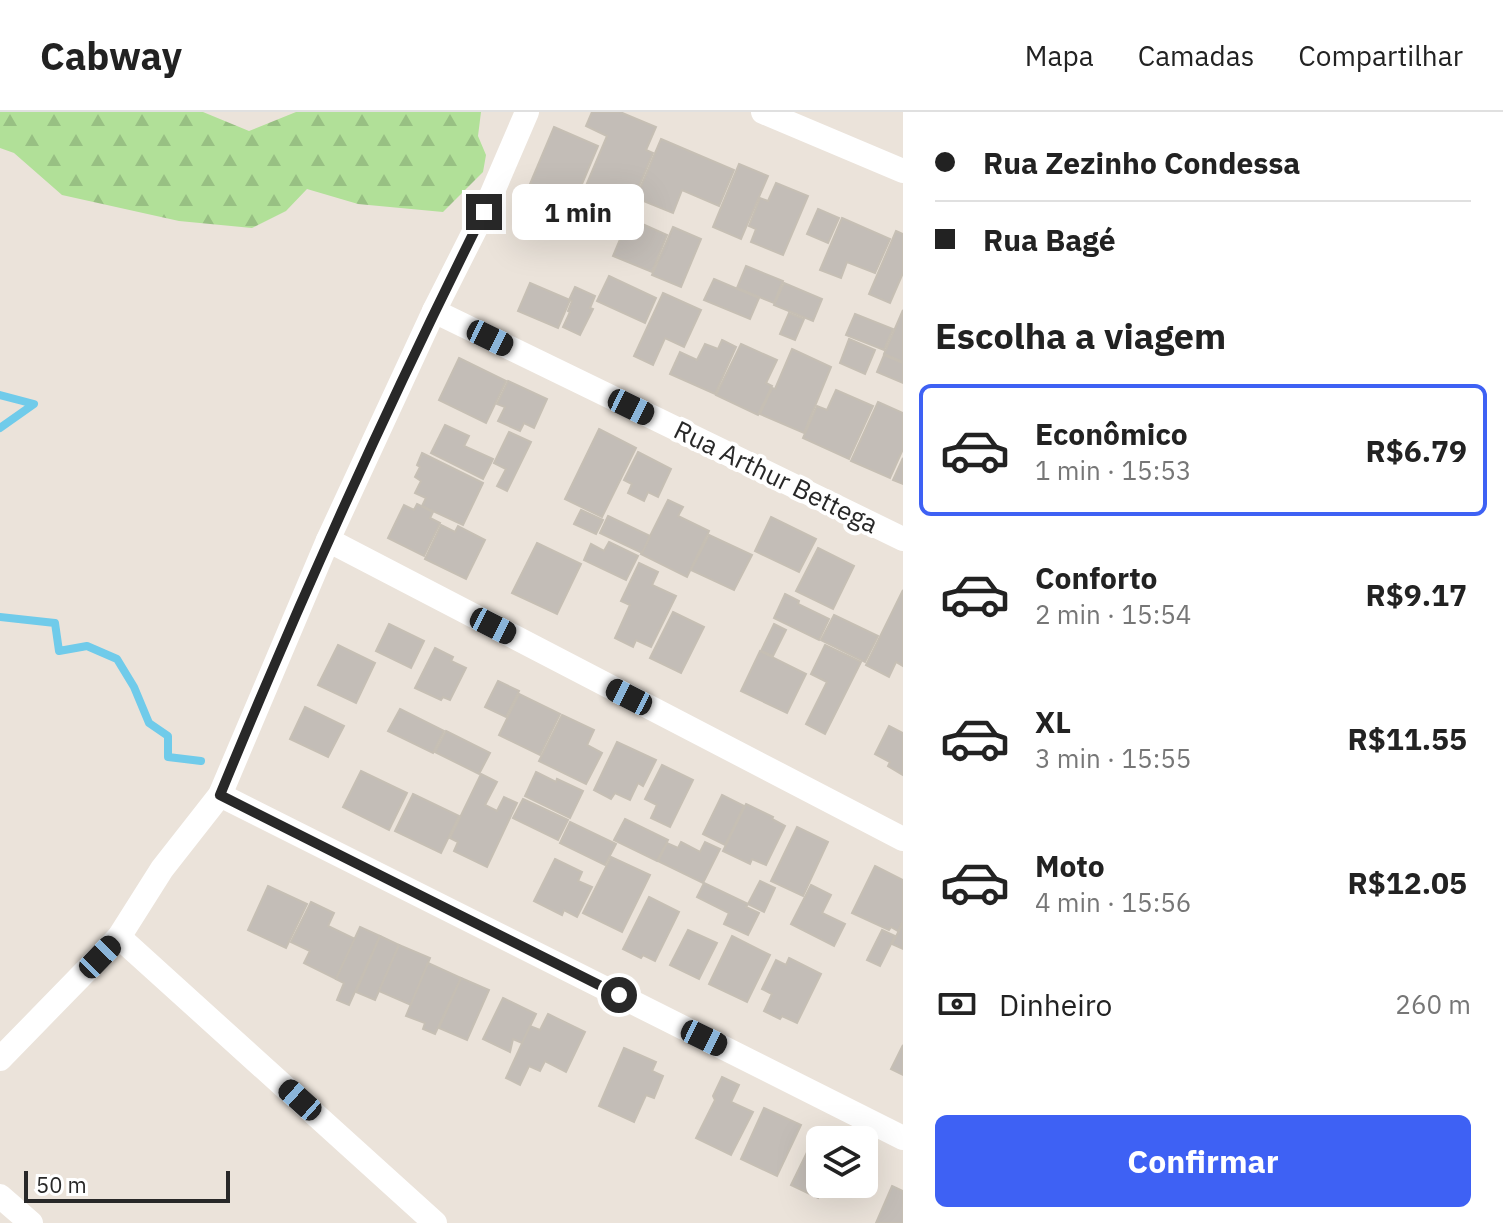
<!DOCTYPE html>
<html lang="pt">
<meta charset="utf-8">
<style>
body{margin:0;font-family:"IBM Plex Sans",sans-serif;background:#f2f2f2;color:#222;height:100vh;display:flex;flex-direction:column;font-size:30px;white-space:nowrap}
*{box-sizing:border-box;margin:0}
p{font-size:26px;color:#767676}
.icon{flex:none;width:44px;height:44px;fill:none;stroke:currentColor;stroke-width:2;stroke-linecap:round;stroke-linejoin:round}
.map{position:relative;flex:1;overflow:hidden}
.side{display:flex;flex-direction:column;background:#fff;width:600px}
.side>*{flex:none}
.hud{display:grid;align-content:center;height:176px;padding:0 32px;background:#fff}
.controls{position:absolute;left:806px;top:1014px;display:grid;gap:16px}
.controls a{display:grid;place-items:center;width:72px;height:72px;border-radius:12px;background:#fff;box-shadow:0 8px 32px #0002;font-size:40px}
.scale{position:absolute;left:24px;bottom:20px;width:206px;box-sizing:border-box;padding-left:8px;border:4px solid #282828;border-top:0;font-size:22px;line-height:28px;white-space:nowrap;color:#282828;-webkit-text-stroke:6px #fff;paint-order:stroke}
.end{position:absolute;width:36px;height:36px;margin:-18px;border:10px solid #282828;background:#fff;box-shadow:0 0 0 4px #fff}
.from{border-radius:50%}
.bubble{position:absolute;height:56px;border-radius:12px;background:#fff;box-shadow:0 8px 32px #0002;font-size:26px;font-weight:700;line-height:56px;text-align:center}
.car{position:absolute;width:24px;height:48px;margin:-24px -12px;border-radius:10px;box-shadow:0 0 6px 2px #0007;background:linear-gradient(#222 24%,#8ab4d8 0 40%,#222 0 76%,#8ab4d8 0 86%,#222 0)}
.hud b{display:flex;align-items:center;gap:28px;height:76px;font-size:30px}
.hud b+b{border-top:2px solid #e0e0e0}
.hud i{width:20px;height:20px;background:#222}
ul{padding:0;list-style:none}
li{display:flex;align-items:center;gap:24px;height:132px;margin:0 16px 12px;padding:0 16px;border:4px solid transparent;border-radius:12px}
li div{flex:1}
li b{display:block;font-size:30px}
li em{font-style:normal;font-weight:700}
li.selected{border-color:#3e61f4}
li>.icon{width:72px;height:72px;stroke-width:1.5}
h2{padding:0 32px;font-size:36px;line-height:96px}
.pay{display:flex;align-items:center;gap:20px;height:88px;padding:0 32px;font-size:30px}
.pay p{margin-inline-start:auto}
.button{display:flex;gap:16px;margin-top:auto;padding:16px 32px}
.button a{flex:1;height:92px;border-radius:12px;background:#3e61f4;color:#fff;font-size:32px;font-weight:700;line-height:92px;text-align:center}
header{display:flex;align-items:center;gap:48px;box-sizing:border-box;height:112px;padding:0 40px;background:#fff;border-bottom:2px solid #e0e0e0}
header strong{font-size:38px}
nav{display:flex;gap:44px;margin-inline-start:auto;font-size:28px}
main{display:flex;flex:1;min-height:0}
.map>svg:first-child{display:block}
.forest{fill:url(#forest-firs)}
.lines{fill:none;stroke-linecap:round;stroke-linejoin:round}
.stream{stroke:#70cbea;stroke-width:8}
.building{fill:#c3bdb7;stroke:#c6bfb4;stroke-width:2}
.street{stroke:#fff;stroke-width:24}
.route{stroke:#282828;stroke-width:10}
.labels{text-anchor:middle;stroke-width:8;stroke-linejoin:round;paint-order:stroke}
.street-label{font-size:26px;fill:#282828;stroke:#fff}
</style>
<header>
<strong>Cabway</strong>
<nav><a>Mapa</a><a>Camadas</a><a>Compartilhar</a></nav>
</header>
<main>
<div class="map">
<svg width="903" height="1111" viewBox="0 0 903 1111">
<defs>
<pattern id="forest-firs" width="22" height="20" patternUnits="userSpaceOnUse" patternTransform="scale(2)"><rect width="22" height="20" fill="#b1e098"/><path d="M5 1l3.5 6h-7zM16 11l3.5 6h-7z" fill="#98c083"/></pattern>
</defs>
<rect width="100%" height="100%" fill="#ebe3da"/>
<!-- forest -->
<path class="forest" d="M 0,0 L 203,0 L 249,19 L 296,0 L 481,0 L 478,24 L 486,43 L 483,60 L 443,100 L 358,92 L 307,77 L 286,99 L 252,116 L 179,109 L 62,83 L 14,41 L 0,36 Z"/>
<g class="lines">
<!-- stream -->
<g class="stream">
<path d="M 0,283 L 34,292 L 0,316"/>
<path d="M 0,505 L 55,511 L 59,539 L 87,534 L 117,547 L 134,575 L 149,611 L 168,624 L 168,645 L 201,649"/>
</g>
</g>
<!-- building -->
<g class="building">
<path d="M 592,0 L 620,0 L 656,15 L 646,38 L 653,41 L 617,126 L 572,107 L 607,24 L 586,14 Z"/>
<path d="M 554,15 L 598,34 L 574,91 L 530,72 Z"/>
<path d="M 661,27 L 734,58 L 719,94 L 682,78 L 673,101 L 636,86 Z"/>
<path d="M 739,52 L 768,64 L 741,127 L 713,115 Z"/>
<path d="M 776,71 L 808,84 L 783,143 L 751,130 L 756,117 L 749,114 L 760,86 L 768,89 Z"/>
<path d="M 818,97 L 839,106 L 828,131 L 807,122 Z"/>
<path d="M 629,106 L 667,123 L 652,160 L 613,144 Z"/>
<path d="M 842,106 L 890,127 L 875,161 L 847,150 L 841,166 L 820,158 Z"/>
<path d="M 673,115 L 701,127 L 681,175 L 652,163 Z"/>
<path d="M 896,119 L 903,122 L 903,161 L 890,191 L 869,182 Z"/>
<path d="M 746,154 L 783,169 L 774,191 L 737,176 Z"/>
<path d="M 609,164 L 656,186 L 645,211 L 597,189 Z"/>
<path d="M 714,167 L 759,186 L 750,207 L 704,188 Z"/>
<path d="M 530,171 L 570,188 L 558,216 L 518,199 Z"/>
<path d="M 784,171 L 822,187 L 813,209 L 774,193 Z"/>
<path d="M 575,175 L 595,184 L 590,196 L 593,197 L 580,223 L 563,215 L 570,200 L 568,199 L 572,189 L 569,188 Z"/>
<path d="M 663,181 L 701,198 L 684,235 L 665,226 L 653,253 L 634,244 Z"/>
<path d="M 903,198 L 903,250 L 884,242 Z"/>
<path d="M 789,201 L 804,207 L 795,228 L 780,222 Z"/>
<path d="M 855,202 L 893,217 L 884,238 L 846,223 Z"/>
<path d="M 849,227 L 875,238 L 865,262 L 840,251 Z"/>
<path d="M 722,228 L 736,235 L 715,282 L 670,262 L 680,240 L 697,248 L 705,232 L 718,237 Z"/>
<path d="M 741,232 L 777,248 L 766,271 L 772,274 L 758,303 L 716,283 Z"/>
<path d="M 792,237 L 831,255 L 804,321 L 760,302 L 772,276 L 775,277 Z"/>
<path d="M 884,243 L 903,251 L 903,271 L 877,260 Z"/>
<path d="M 459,246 L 506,269 L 486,311 L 439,288 Z"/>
<path d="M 508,269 L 547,287 L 534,316 L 524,311 L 520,319 L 498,309 L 505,295 L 497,292 Z"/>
<path d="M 836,278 L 873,294 L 849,347 L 803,326 L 817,294 L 827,298 Z"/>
<path d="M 878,290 L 903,301 L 903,337 L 890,366 L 851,349 Z"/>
<path d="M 445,313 L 469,324 L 464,334 L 493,347 L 483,367 L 431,341 Z"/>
<path d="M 599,317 L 636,336 L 602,405 L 565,387 Z"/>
<path d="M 509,320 L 531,330 L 507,379 L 497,374 L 506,357 L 494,351 Z"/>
<path d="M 638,340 L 671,357 L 658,385 L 648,380 L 644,389 L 628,381 L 632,372 L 624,368 Z"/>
<path d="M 422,341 L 483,371 L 463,413 L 422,394 L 426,386 L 415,381 L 421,369 L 415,365 L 420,355 L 417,353 Z"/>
<path d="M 903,346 L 903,372 L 893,368 Z"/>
<path d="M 668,388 L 683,395 L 678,404 L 709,419 L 687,465 L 641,442 Z"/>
<path d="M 417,392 L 433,400 L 430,406 L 440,411 L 424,444 L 388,426 L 404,393 L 414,398 Z"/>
<path d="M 581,398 L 603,408 L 596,422 L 574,412 Z"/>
<path d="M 608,404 L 650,424 L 642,441 L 600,421 Z"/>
<path d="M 771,405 L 816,427 L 799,460 L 755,439 Z"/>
<path d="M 441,413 L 455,420 L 458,414 L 485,428 L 466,467 L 425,447 Z"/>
<path d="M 709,423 L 752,443 L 734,478 L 691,458 Z"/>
<path d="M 609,430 L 638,444 L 626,468 L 584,448 L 591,432 L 604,439 Z"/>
<path d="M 537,431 L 581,452 L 557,502 L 512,481 Z"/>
<path d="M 818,436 L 854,454 L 833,497 L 796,479 Z"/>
<path d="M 639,451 L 658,460 L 652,473 L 676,484 L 651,535 L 636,528 L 633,535 L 615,526 L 630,493 L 621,489 Z"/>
<path d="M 903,478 L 903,554 L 896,550 L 889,565 L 866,553 Z"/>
<path d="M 785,482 L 799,489 L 798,492 L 829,507 L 819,528 L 774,506 Z"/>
<path d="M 673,500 L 704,515 L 681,561 L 650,546 Z"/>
<path d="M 834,503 L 878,524 L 865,550 L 821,528 Z"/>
<path d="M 389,512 L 424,529 L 411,556 L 376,539 Z"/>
<path d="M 774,512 L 786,518 L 773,544 L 761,539 Z"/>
<path d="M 338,533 L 375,551 L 356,591 L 318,573 Z"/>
<path d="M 825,533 L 861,550 L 825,622 L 806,612 L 827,570 L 811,562 Z"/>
<path d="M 435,536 L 453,545 L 451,549 L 466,556 L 450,588 L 443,585 L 441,588 L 415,576 Z"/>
<path d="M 760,539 L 806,562 L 787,601 L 741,579 Z"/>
<path d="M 498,569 L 519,579 L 506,605 L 485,595 Z"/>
<path d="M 519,582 L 560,602 L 540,643 L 499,623 Z"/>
<path d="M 305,595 L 344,614 L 328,645 L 290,627 Z"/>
<path d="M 400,597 L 444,619 L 433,641 L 388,619 Z"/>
<path d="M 562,603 L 594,618 L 587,633 L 602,641 L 586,672 L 539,649 Z"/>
<path d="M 889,614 L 903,621 L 903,663 L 888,654 L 890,650 L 875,642 Z"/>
<path d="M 446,619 L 490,641 L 479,662 L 435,640 Z"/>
<path d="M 617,630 L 656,648 L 643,674 L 638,671 L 630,688 L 615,681 L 611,687 L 594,678 Z"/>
<path d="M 662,653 L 693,668 L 670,715 L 651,706 L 657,693 L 645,687 Z"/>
<path d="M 361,659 L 407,681 L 389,718 L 343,695 Z"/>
<path d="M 536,660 L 556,670 L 557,667 L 583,679 L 570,706 L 525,684 Z"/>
<path d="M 481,662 L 497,670 L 485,693 L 497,699 L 504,685 L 517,691 L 487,755 L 454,739 L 458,730 L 450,726 Z"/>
<path d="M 413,682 L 459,704 L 441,741 L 395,719 Z"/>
<path d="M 722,683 L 744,694 L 725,733 L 703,722 Z"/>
<path d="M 523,687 L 568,708 L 558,728 L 513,706 Z"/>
<path d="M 746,692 L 773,705 L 772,707 L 785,714 L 766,753 L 752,747 L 750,752 L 723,739 Z"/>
<path d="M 625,707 L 668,728 L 657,749 L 614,728 Z"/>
<path d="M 570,710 L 616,732 L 605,753 L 560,731 Z"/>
<path d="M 797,715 L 828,730 L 803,784 L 771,769 Z"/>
<path d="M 681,730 L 700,740 L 705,730 L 720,737 L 703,771 L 658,749 L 667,731 L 678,736 Z"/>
<path d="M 611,745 L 650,763 L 622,820 L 583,801 Z"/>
<path d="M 555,747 L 582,760 L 578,769 L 592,775 L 577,805 L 564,798 L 562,803 L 534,789 Z"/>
<path d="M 875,754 L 903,768 L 903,809 L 898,819 L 891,815 L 889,818 L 852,801 Z"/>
<path d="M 760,769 L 775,776 L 764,800 L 748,792 Z"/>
<path d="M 704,771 L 748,792 L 746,795 L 759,801 L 748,823 L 724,812 L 729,801 L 697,785 Z"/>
<path d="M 811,773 L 831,783 L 822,801 L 845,812 L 834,834 L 791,812 Z"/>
<path d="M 268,774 L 307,792 L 286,836 L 248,818 Z"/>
<path d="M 649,785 L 679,800 L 655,849 L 643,843 L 641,846 L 623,837 Z"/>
<path d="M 311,790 L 334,801 L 328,814 L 355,827 L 336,867 L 304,851 L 310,839 L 291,830 Z"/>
<path d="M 903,811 L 903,837 L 892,832 Z"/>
<path d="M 360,815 L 380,824 L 349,893 L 337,888 L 344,871 L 336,867 Z"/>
<path d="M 688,818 L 717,831 L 699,867 L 670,853 Z"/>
<path d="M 882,818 L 895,824 L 880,854 L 867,848 Z"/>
<path d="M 380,824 L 399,833 L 375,888 L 356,880 Z"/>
<path d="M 732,824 L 770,843 L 747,890 L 709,872 Z"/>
<path d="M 399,833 L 430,846 L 411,893 L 379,879 Z"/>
<path d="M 789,846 L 821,862 L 797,911 L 782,904 L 780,907 L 764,899 L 772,882 L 762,877 L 776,848 L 786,853 Z"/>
<path d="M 428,851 L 461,866 L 435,922 L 423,917 L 425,911 L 406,904 Z"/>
<path d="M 461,866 L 489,878 L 467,928 L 439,916 Z"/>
<path d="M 503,886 L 536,902 L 522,931 L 513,927 L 510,940 L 483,927 Z"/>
<path d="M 548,902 L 585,920 L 566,960 L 545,949 L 540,959 L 529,954 L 520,973 L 506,966 L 530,914 L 540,918 Z"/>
<path d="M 903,933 L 903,963 L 891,957 Z"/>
<path d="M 624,936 L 656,950 L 652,959 L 663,964 L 654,986 L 646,983 L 634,1010 L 599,994 Z"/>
<path d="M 722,965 L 739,973 L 731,990 L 753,1000 L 731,1043 L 696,1026 L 715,988 L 713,984 Z"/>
<path d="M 764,996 L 801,1013 L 777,1064 L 741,1047 Z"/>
<path d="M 812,1030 L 820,1034 L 820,1072 L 825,1072 L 818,1086 L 791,1073 Z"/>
<path d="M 892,1074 L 903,1079 L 903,1111 L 876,1111 Z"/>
</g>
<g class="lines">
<!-- street -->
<g class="street">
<path d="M 763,0 L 903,59"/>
<path d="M 434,199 L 903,427"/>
<path d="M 328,428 L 903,727"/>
<path d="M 220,683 L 903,1026"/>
<path d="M 119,825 L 162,757 L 220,683 L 328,428 L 434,199 L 484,100 L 527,0"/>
<path d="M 0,947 L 119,825 L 435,1111"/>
<path d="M 0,1084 L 31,1111"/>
</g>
</g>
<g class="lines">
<!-- route -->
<path class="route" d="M 484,100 C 389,290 301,485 220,683 L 619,883"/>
</g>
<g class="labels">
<!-- street labels -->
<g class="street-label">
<text transform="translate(776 365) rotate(26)" y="9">Rua Arthur Bettega</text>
</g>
</g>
</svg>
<div class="controls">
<a><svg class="icon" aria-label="layers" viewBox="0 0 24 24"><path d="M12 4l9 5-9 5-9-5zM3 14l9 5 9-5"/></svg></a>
</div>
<div class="scale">50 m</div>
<i class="end from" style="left:619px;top:883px"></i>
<i class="end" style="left:484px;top:100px"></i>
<div class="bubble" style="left:512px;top:72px;width:132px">1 min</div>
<i class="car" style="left:490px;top:226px;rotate:116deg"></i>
<i class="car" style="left:631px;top:295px;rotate:116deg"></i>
<i class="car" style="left:493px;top:514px;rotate:117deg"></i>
<i class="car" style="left:629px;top:585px;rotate:297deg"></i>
<i class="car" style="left:100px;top:845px;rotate:44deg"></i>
<i class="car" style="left:704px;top:926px;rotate:116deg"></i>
<i class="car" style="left:300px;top:988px;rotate:312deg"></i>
</div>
<section class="side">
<div class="hud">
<b><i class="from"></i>Rua Zezinho Condessa</b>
<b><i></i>Rua Bagé</b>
</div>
<h2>Escolha a viagem</h2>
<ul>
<li class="selected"><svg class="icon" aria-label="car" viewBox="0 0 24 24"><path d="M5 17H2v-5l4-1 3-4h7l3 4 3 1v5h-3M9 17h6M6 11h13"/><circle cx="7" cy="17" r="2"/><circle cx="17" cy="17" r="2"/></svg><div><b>Econômico</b><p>1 min · 15:53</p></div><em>R$6.79</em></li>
<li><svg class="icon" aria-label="car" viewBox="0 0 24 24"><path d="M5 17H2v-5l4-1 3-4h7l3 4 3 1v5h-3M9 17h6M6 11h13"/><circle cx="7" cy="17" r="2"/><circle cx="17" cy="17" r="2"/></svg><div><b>Conforto</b><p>2 min · 15:54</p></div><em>R$9.17</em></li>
<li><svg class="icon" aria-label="car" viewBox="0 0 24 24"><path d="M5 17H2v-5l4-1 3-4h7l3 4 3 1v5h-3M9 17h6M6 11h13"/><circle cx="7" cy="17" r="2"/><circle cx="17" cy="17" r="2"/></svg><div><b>XL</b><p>3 min · 15:55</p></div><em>R$11.55</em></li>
<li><svg class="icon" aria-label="car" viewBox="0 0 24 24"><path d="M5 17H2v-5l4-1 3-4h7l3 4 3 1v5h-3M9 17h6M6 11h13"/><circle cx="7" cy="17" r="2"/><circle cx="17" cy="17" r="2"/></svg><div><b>Moto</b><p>4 min · 15:56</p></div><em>R$12.05</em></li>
</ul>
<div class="pay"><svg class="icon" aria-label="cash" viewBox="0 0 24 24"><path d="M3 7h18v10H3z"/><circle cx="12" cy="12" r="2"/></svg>Dinheiro<p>260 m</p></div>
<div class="button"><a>Confirmar</a></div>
</section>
</main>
